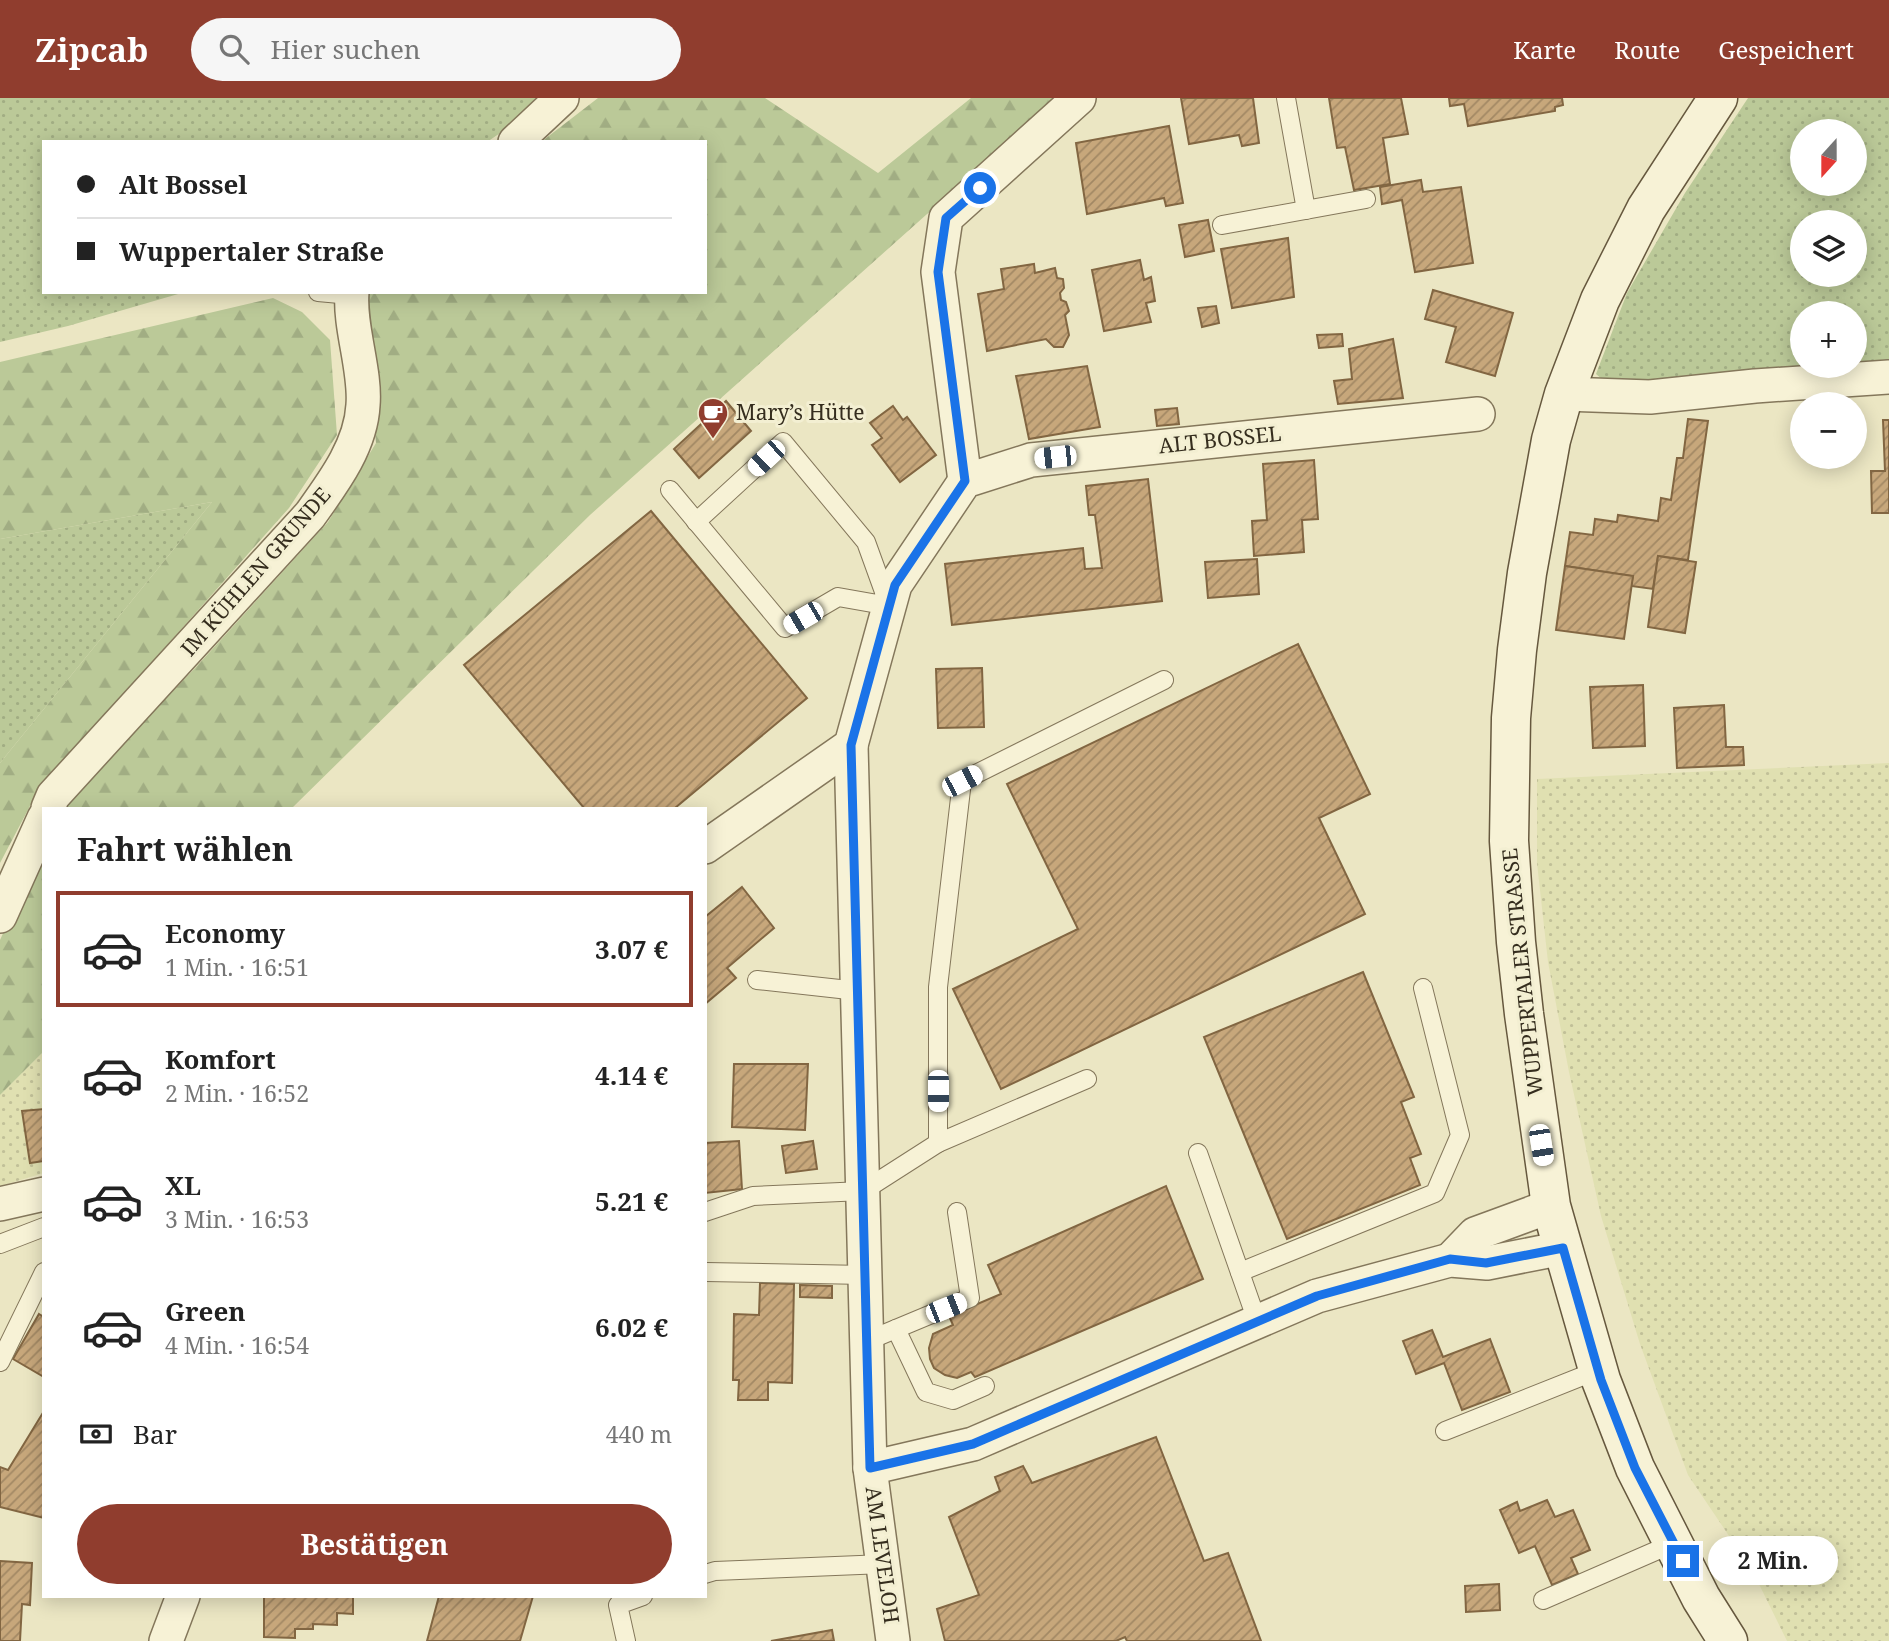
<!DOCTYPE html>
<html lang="de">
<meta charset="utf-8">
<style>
body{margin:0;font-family:"Noto Serif",serif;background:#f6f6f6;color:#222;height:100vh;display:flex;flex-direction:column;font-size:26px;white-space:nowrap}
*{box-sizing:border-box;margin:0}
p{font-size:23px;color:#767676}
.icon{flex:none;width:38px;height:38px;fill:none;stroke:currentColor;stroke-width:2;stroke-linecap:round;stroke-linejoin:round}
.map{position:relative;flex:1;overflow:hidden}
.sheet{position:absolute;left:42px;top:709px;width:665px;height:791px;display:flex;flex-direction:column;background:#fff;border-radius:0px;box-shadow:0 4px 18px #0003}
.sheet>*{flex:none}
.banner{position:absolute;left:42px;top:42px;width:665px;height:154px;border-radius:0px;box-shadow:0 4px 18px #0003;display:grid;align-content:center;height:154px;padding:0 35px;background:#fff}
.needle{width:46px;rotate:201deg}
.controls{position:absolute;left:1790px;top:21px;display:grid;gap:14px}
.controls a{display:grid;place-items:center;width:77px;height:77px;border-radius:50%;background:#fff;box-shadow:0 4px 18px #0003;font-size:35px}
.end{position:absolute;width:32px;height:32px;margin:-16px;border:9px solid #1a73e8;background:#fff;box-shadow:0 0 0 4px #fff}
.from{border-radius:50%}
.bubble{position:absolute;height:49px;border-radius:24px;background:#fff;box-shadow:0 4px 18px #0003;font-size:23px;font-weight:700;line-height:49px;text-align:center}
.car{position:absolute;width:21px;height:42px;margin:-21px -10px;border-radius:9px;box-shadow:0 0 5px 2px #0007;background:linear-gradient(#fff 24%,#345 0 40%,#fff 0 76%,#345 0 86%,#fff 0)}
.banner b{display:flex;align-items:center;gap:24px;height:66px;font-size:26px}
.banner b+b{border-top:2px solid #e0e0e0}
.banner i{width:18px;height:18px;background:#222}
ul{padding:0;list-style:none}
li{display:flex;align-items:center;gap:21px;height:116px;margin:0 14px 10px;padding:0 21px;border:4px solid transparent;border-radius:0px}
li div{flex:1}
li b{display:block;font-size:26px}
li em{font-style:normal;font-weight:700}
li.active{border-color:#903d2e}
li>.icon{width:63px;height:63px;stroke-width:1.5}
h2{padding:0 35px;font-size:32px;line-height:84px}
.pay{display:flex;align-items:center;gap:18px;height:77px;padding:0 35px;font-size:26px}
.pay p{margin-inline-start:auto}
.button{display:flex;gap:14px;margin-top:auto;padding:14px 35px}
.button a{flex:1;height:80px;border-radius:42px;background:#903d2e;color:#fff;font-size:28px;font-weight:700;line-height:80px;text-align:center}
header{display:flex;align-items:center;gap:42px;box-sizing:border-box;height:98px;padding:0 35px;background:#903d2e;color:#fff}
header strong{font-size:33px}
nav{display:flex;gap:38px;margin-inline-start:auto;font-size:24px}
.search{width:490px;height:63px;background:#f6f6f6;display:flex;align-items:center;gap:18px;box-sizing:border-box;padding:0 24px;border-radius:38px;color:#767676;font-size:26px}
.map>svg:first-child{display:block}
.farmland{fill:url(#farmland-dots)}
.grass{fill:url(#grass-dots);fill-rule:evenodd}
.forest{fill:url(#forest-firs)}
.building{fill:url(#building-hatch);stroke:#826642;stroke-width:2}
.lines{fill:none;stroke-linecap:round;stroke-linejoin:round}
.lane-casing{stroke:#84775b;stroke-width:20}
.street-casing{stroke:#84775b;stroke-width:36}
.secondary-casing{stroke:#66583e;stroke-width:41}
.lane{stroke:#f7f2d6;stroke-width:18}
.street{stroke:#f7f2d6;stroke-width:33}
.secondary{stroke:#f7f2d6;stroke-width:38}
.route{stroke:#1a73e8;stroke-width:9}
.labels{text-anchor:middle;stroke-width:6;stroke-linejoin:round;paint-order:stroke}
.poi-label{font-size:21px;fill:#352d1e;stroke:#f3efd2;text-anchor:start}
.street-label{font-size:21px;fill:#352d1e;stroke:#f3efd2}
</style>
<header>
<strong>Zipcab</strong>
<div class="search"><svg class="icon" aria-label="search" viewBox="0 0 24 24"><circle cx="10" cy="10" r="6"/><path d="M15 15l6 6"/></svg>Hier suchen</div>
<nav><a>Karte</a><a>Route</a><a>Gespeichert</a></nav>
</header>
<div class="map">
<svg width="1889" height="1543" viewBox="0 0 1889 1543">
<defs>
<pattern id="farmland-dots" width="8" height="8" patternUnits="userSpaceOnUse" patternTransform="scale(1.75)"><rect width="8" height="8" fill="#e0e0b1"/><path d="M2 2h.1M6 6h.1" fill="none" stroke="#c1c098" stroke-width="1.8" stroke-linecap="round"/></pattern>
<pattern id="grass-dots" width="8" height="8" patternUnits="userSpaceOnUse" patternTransform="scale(1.75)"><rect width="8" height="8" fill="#bbc998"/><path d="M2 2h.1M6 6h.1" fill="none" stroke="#a1ad83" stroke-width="1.8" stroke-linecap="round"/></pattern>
<pattern id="forest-firs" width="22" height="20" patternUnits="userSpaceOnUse" patternTransform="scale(1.75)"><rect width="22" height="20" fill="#bbc998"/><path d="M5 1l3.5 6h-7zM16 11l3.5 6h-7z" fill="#a1ad83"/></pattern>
<pattern id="building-hatch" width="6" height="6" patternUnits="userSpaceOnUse" patternTransform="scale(1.75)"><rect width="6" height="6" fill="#c7a77b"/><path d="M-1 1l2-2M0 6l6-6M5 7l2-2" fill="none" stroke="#a28864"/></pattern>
</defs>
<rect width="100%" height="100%" fill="#ebe6c3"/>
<!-- farmland -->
<g class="farmland">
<path d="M 1889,665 L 1889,1543 L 1787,1543 L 1752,1472 L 1688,1377 L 1640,1246 L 1601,1118 L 1569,974 L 1548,864 L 1537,765 L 1537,681 Z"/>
<path d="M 44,953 L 44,1075 L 0,1088 L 0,997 Z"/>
</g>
<!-- grass -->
<g class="grass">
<path d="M 0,0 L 537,0 L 506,31 L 487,44 L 44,44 L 44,194 L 185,194 L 68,228 L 0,244 Z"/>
<path d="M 1748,0 L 1889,0 L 1889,266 L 1611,289 L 1596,276 L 1627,195 L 1685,95 ZM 1802,33 L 1855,33 L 1855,86 L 1802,86 ZM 1802,124 L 1855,124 L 1855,177 L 1802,177 ZM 1802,215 L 1855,215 L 1855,268 L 1802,268 Z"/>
<path d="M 212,404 L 0,665 L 0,441 Z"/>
</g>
<!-- forest -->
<g class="forest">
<path d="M 598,0 L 765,0 L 878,75 L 971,0 L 1057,0 L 590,417 L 292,710 L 60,710 L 197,568 L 328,424 L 376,345 L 363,194 L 705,194 L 705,44 L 541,44 Z"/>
<path d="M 273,200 L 302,214 L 330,242 L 337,337 L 289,410 L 39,691 L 0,765 L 0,665 L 212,404 L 0,441 L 0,264 Z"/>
<path d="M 44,745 L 44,953 L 0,997 L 0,842 Z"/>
</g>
<!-- building -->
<g class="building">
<path d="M 1181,0 L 1253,0 L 1259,45 L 1242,48 L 1239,37 L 1189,46 Z"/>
<path d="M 1329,0 L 1401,0 L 1408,36 L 1383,40 L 1390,86 L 1354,92 L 1345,49 L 1337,50 Z"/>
<path d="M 1449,0 L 1562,0 L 1563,7 L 1555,9 L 1555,13 L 1468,28 L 1464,6 L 1450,8 Z"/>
<path d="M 1169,28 L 1183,105 L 1166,108 L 1164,100 L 1087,116 L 1076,45 Z"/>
<path d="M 1421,82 L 1423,94 L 1461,89 L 1473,165 L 1415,174 L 1402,102 L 1382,106 L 1380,89 Z"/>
<path d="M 1208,122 L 1214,153 L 1185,159 L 1179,127 Z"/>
<path d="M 1288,140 L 1294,199 L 1232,210 L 1221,151 Z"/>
<path d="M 1140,162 L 1144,182 L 1151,179 L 1155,203 L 1146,205 L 1151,224 L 1104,233 L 1092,172 Z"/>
<path d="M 1034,166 L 1035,175 L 1055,170 L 1057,180 L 1063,181 L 1064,190 L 1060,195 L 1061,202 L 1066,204 L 1069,213 L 1065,217 L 1069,237 L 1063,249 L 1054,249 L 1046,241 L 987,253 L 978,196 L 1004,191 L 1001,171 Z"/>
<path d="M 1433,192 L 1513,215 L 1495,278 L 1446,264 L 1456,229 L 1425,221 Z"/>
<path d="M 1216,208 L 1219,225 L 1202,229 L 1198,210 Z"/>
<path d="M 1342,236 L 1343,248 L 1319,250 L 1317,237 Z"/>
<path d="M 1393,241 L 1403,300 L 1338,306 L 1334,283 L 1352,281 L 1349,251 Z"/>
<path d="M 1087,268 L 1100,329 L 1029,341 L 1016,278 Z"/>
<path d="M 726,303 L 751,333 L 699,380 L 674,351 Z"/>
<path d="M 893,308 L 903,322 L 907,319 L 936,357 L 900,384 L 872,347 L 882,340 L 870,325 Z"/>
<path d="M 1177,310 L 1179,326 L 1157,328 L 1155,312 Z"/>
<path d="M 1688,321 L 1708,323 L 1688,462 L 1658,458 L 1653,491 L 1631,488 L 1633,478 L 1565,468 L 1570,434 L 1593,437 L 1595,421 L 1617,424 L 1618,417 L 1658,423 L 1661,400 L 1671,402 L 1677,360 L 1683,360 Z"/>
<path d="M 1883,322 L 1889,322 L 1889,415 L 1872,415 L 1871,373 L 1885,373 Z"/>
<path d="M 1314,362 L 1318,421 L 1302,422 L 1304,454 L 1254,458 L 1252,423 L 1267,422 L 1263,366 Z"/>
<path d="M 1148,381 L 1162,503 L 952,527 L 945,466 L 1083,450 L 1085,471 L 1102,470 L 1095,417 L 1089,417 L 1086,388 Z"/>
<path d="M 651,413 L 807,600 L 675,710 L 584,710 L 464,567 Z"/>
<path d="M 1658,458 L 1696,464 L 1685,535 L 1648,529 Z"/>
<path d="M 1257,461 L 1259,496 L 1208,500 L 1205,464 Z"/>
<path d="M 1565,468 L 1633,478 L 1624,541 L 1556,532 Z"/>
<path d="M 1298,546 L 1370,696 L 1319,720 L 1365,816 L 1001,991 L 953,891 L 1078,831 L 1007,686 Z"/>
<path d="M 982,570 L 984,629 L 938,630 L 936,571 Z"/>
<path d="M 1643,587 L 1645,648 L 1593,650 L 1590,589 Z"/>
<path d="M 1724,607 L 1726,649 L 1743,649 L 1744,667 L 1677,670 L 1674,610 Z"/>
<path d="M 742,789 L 774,830 L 727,870 L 736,880 L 705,906 L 705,819 Z"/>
<path d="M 1363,874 L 1414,999 L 1401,1004 L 1421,1056 L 1410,1060 L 1420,1087 L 1287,1141 L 1204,939 Z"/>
<path d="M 734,966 L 808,966 L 805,1032 L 732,1029 Z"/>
<path d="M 44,1011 L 44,1063 L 30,1065 L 22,1013 Z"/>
<path d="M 739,1043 L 742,1091 L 705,1095 L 705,1045 Z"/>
<path d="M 813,1043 L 817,1071 L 786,1075 L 782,1048 Z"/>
<path d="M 1166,1088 L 1203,1181 L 975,1279 L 971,1274 L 957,1280 L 945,1277 L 934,1270 L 930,1261 L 929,1250 L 933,1236 L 953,1227 L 949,1218 L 1001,1196 L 988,1167 Z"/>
<path d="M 760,1185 L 794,1186 L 792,1285 L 768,1284 L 768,1302 L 738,1302 L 739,1282 L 733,1282 L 734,1216 L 759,1217 Z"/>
<path d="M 800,1187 L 832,1188 L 832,1200 L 800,1199 Z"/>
<path d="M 39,1216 L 44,1219 L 44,1279 L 13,1261 Z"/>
<path d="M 1432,1232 L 1443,1259 L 1490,1241 L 1510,1294 L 1462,1312 L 1444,1265 L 1416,1276 L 1403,1243 Z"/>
<path d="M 44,1313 L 44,1420 L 0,1409 L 0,1369 L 8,1372 Z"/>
<path d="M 1156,1339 L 1204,1463 L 1228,1455 L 1261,1543 L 1127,1543 L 1125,1539 L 1116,1543 L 945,1543 L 937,1511 L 979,1497 L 949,1419 L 1000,1393 L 995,1379 L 1023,1368 L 1032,1385 Z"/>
<path d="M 1547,1402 L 1555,1419 L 1573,1412 L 1590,1452 L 1571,1460 L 1578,1476 L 1552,1487 L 1535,1448 L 1519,1455 L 1500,1412 L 1517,1404 L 1520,1413 Z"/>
<path d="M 0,1463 L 32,1465 L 30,1507 L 22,1506 L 20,1543 L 0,1543 Z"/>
<path d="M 1499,1486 L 1500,1512 L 1466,1514 L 1465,1488 Z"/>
<path d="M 264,1498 L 353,1498 L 353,1516 L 337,1515 L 337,1527 L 313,1526 L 313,1531 L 295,1531 L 295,1540 L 264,1539 Z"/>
<path d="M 439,1498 L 533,1498 L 520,1543 L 427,1543 Z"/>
<path d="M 832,1532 L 834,1543 L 771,1543 Z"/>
</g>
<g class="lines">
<!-- lane casing -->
<g class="lane-casing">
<g id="lane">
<path d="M 1286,0 L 1306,112"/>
<path d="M 1222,127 L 1366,101"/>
<path d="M 318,194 L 351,197"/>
<path d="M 670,392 L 785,530 L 838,499 L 889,508"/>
<path d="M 696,424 L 783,344 L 866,444 L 887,502"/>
<path d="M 757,882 L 858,893"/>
<path d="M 938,1045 L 1087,981"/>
<path d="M 1198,1055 L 1257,1223"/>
<path d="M 705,1114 L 753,1098 L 863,1093 L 938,1045 L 938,889 L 962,683 L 1164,582"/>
<path d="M 0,1146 L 44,1129"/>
<path d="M 705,1174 L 865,1177"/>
<path d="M 1240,1174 L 1435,1095 L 1460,1037 L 1423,890"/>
<path d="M 896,1231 L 926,1294 L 953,1302 L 985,1288"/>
<path d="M 867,1243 L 970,1200 L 957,1114"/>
<path d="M 0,1264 L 44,1174"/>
<path d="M 1445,1333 L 1598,1272"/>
<path d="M 705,1476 L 715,1473 L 884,1466"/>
<path d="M 1543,1502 L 1674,1445"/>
<path d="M 626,1543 L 618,1507 L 643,1498"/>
</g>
</g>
<!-- street casing -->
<g class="street-casing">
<g id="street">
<path d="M 515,44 L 562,0"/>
<path d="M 1564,296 L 1650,299 L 1755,288 L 1889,279"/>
<path d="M 965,383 L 938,174 L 946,120 L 1079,0"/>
<path d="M 851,647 L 870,1370 L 893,1543"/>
<path d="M 48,710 L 53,698 L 310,417 C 333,385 361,348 363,307 C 366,273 349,229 352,194"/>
<path d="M 705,749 L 851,647 L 895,487 L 965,383 L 1031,362 L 1478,316"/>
<path d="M 0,818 L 44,720"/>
<path d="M 0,1106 L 44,1096"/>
<path d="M 1450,1162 L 1475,1136 L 1551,1108"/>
<path d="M 870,1370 L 973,1346 L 1317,1198 L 1450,1162 L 1487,1165 L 1563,1150"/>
<path d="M 166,1543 L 183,1498"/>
</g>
</g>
<!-- secondary casing -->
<g class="secondary-casing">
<path id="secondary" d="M 1718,0 L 1646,111 L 1600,202 L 1564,296 L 1551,342 L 1527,475 L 1517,552 L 1511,620 L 1509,743 L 1516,844 L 1524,916 L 1551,1108 L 1563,1150 L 1601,1282 L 1635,1370 L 1701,1500 L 1728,1543"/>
</g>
<!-- lane -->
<use href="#lane" class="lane"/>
<!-- street -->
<use href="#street" class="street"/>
<!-- secondary -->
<use href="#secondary" class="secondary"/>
</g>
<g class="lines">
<!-- route -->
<path class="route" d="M 980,90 L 946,120 L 938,174 L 965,383 L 895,487 L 851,647 L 870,1370 L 973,1346 L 1317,1198 L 1450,1161 L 1486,1165 L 1563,1150 L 1601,1282 L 1635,1370 L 1683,1463"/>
</g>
<!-- icons -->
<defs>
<g id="cafe-pin" transform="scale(1.575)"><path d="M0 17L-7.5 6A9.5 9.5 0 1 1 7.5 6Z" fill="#903d2e" stroke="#f3efd2"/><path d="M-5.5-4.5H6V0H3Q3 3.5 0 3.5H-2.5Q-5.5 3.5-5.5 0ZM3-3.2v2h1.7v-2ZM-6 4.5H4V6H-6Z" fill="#fff"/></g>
</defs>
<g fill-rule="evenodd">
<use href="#cafe-pin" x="713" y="315"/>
</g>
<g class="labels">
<!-- poi labels -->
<g class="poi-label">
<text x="736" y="322">Mary’s Hütte</text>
</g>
<!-- street labels -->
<g class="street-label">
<text transform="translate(1220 342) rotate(-6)" y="7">ALT BOSSEL</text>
<text transform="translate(256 474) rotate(-49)" y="7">IM KÜHLEN GRUNDE</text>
<text transform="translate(1523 874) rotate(-96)" y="7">WUPPERTALER STRASSE</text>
<text transform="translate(882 1457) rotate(82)" y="7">AM LEVELOH</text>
</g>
</g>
</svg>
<div class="controls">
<a><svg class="needle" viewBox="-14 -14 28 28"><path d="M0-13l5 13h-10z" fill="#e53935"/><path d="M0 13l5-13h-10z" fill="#767676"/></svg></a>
<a><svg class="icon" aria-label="layers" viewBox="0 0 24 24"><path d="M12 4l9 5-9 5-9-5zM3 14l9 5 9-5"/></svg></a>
<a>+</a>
<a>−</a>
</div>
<i class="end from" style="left:980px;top:90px"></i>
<i class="end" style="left:1683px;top:1463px"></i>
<div class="bubble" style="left:1708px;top:1438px;width:130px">2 Min.</div>
<i class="car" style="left:1055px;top:359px;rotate:264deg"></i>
<i class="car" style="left:766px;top:360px;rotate:227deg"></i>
<i class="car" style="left:803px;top:520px;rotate:240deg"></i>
<i class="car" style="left:962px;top:683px;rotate:63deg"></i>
<i class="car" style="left:938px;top:993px;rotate:180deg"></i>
<i class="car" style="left:1541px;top:1047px;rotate:171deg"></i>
<i class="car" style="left:946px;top:1210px;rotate:68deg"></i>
<div class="banner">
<b><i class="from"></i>Alt Bossel</b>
<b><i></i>Wuppertaler Straße</b>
</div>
<section class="sheet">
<h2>Fahrt wählen</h2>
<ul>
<li class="active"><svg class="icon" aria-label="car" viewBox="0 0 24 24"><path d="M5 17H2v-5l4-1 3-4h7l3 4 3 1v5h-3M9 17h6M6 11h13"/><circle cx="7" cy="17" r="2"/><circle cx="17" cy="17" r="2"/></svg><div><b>Economy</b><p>1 Min. · 16:51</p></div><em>3.07 €</em></li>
<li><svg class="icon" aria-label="car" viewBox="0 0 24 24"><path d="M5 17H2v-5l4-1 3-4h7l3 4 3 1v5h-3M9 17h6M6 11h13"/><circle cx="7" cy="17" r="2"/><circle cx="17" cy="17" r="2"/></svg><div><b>Komfort</b><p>2 Min. · 16:52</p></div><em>4.14 €</em></li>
<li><svg class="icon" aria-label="car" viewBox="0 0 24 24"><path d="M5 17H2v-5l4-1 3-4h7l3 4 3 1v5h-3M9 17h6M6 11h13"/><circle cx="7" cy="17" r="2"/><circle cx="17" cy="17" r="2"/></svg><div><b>XL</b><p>3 Min. · 16:53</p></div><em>5.21 €</em></li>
<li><svg class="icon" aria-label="car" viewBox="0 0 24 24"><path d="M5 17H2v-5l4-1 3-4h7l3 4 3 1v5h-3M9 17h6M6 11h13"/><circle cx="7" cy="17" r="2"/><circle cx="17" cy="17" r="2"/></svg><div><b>Green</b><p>4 Min. · 16:54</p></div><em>6.02 €</em></li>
</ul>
<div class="pay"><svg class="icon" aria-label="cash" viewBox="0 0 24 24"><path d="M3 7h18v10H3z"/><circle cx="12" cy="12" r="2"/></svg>Bar<p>440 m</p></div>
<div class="button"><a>Bestätigen</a></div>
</section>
</div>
